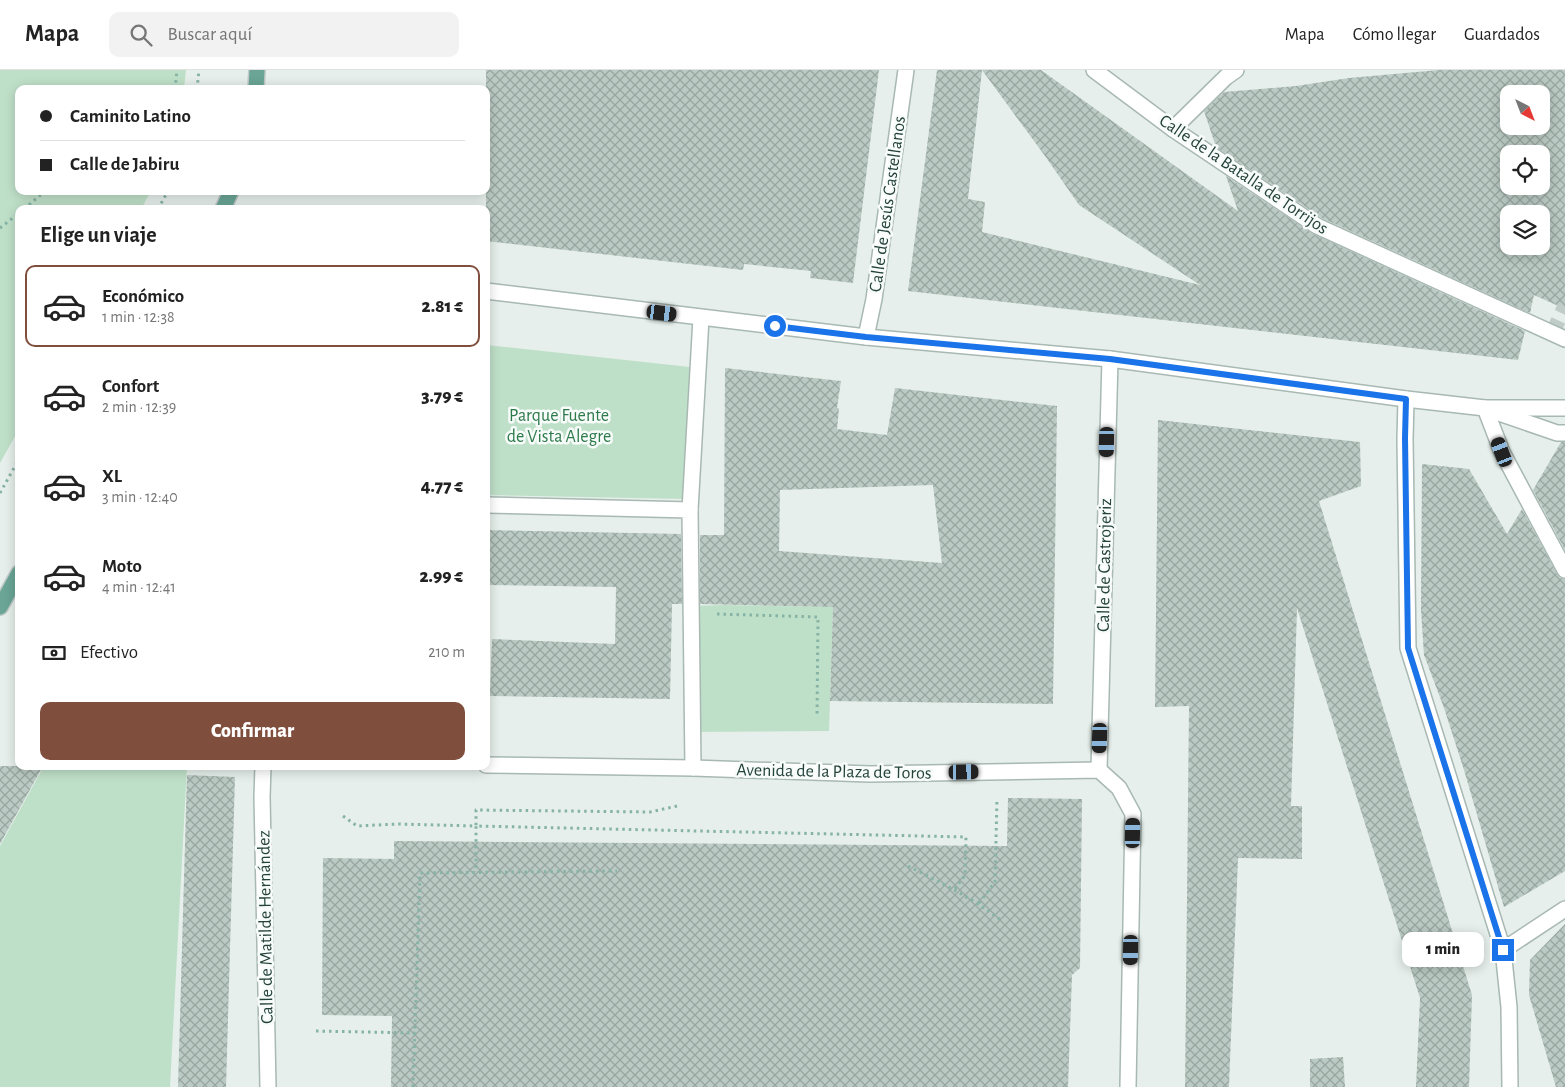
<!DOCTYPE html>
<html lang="es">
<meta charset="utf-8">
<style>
body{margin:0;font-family:"Alegreya Sans",sans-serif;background:#f2f2f2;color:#222;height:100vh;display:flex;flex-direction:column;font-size:19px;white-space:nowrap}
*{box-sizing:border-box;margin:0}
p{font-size:16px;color:#767676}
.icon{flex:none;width:28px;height:28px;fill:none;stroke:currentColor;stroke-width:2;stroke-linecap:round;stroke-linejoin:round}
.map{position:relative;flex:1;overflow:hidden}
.details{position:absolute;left:15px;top:135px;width:475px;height:565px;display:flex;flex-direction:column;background:#fff;border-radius:10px;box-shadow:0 2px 12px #0003}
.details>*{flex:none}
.hud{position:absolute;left:15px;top:15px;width:475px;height:110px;border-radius:10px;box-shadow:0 2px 12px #0003;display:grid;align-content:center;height:110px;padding:0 25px;background:#fff}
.needle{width:32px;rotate:138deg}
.buttons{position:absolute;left:1500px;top:15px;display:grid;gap:10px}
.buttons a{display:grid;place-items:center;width:50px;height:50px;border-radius:10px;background:#fff;box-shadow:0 2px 12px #0003;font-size:25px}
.end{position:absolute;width:22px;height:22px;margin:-11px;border:6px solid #1a73e8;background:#fff;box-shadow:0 0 0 2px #fff}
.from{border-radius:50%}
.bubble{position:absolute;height:35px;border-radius:10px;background:#fff;box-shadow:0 2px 12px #0003;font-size:16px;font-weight:800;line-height:35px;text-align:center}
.car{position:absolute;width:15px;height:30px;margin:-15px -8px;border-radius:6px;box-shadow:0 0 4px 1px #0007;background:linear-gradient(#222 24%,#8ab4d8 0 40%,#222 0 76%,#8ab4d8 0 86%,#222 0)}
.hud b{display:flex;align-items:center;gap:18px;height:48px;font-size:19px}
.hud b+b{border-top:1px solid #e0e0e0}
.hud i{width:12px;height:12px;background:#222}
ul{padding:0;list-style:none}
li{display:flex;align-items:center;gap:15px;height:82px;margin:0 10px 8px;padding:0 15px;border:2px solid transparent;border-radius:10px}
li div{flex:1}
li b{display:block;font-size:19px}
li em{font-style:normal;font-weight:800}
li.on{border-color:#804e3d}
li>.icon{width:45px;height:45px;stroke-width:1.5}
h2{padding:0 25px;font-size:22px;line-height:60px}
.pay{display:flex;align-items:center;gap:12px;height:55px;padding:0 25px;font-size:19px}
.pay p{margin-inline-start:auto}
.cta{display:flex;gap:10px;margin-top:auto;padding:10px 25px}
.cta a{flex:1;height:58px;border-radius:10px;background:#804e3d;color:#fff;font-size:20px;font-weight:800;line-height:58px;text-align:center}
header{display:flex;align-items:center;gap:30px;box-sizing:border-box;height:70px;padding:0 25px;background:#fff;border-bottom:1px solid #e0e0e0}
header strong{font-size:24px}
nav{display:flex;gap:28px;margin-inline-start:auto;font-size:18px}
.search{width:350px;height:45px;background:#f2f2f2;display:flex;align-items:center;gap:12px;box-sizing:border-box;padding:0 18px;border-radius:10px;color:#767676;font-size:19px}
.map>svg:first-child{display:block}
.park{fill:#bfe0c8}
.building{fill:url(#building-cross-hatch);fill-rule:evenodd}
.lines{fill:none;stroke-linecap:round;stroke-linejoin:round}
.minor-tunnel{stroke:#bfccc8;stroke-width:15;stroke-dasharray:15 8;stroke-linecap:butt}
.minor-casing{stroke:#a8b8b2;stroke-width:18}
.major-casing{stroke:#c2cac8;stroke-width:18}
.path{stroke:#86b3a5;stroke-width:3;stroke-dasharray:2.5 4;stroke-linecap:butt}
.minor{stroke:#fff;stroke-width:15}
.major{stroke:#6aa596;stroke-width:15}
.route{stroke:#1a73e8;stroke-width:6}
.labels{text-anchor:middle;stroke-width:5;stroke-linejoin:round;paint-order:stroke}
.street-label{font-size:18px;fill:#24423a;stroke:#f7fbf9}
.park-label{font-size:18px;fill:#2d7a4b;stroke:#f7fbf9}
</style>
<header>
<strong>Mapa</strong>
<div class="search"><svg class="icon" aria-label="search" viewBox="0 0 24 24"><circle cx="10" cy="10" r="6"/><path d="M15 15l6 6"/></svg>Buscar aquí</div>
<nav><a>Mapa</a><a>Cómo llegar</a><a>Guardados</a></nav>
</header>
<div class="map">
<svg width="1565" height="1017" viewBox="0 0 1565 1017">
<defs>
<pattern id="building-cross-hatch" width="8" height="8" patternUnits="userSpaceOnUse" patternTransform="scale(1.25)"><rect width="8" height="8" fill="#bbcac4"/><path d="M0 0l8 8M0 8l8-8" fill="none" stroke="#98a6a0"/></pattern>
</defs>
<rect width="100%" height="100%" fill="#e6efeb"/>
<!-- park -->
<g class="park">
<path d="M 0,0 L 186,0 L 184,19 L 19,19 L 19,121 L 151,121 L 141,139 L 19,139 L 19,359 L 0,393 Z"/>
<path d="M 486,275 L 690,297 L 684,429 L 486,425 Z"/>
<path d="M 724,535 L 833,537 L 829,661 L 692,662 L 691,536 Z"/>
<path d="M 44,696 L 187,696 L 170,1017 L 0,1017 L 0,776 Z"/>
</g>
<!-- building -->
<g class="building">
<path d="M 486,0 L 879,0 L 853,213 L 810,208 L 811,201 L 744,194 L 743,200 L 486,171 Z"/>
<path d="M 937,0 L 1041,0 L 1238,141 L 1226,106 L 1313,164 L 1525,261 L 1518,290 L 908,221 ZM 982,0 L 1045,86 L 1079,135 L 1200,215 L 982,162 L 985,132 L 968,129 Z"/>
<path d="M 1439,0 L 1565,0 L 1565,239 L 1534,225 L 1530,243 L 1322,148 L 1216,77 L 1204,41 L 1224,22 L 1296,16 L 1349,8 ZM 1509,24 L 1541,24 L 1541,56 L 1509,56 ZM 1509,84 L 1541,84 L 1541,116 L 1509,116 ZM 1509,144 L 1541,144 L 1541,176 L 1509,176 Z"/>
<path d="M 725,298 L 841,311 L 837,338 L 839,339 L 837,359 L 887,365 L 895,318 L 1057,336 L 1053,634 L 830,631 L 833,537 L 700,534 L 700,465 L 724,465 ZM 933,415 L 942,493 L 779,481 L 780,420 Z"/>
<path d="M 1158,350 L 1360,372 L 1361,416 L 1319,431 L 1472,925 L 1469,1017 L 1416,1017 L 1420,928 L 1297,538 L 1291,736 L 1302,736 L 1302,789 L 1238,788 L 1229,1017 L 1185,1017 L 1189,636 L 1155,637 Z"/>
<path d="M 1561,372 L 1565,372 L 1565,480 L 1533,420 Z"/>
<path d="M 1422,394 L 1469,399 L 1507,464 L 1522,439 L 1557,504 L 1560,508 L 1565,509 L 1565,801 L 1504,837 L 1464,700 L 1444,638 L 1424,585 L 1421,540 Z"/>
<path d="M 486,460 L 681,464 L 682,534 L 672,534 L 670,629 L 490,626 L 492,569 L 615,574 L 616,517 L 486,515 Z"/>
<path d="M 0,696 L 43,696 L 0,774 Z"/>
<path d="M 187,705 L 235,707 L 226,1017 L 178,1017 Z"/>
<path d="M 1008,728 L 1082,729 L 1080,898 L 1072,905 L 1068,1017 L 391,1017 L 392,946 L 322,945 L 323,788 L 394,789 L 394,771 L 1007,776 Z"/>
<path d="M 1565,854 L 1565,1017 L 1556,1017 L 1529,925 L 1530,890 Z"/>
<path d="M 1343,987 L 1345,1017 L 1310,1017 L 1310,989 Z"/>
</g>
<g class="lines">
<!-- minor-tunnel -->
<path class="minor-tunnel" d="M 1552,264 L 1565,236"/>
<!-- minor casing -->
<g class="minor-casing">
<g id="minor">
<path d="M 1094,0 L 1173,59 L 1317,156 L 1565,269"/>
<path d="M 1173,59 L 1226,7 L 1236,0"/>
<path d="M 486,221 L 866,267 L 1110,289 L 1406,329 L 1485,338 L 1565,338"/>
<path d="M 866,267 L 874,229 L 906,0"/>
<path d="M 1406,329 L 1405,369 L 1408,578 L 1503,880 L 1509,937 L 1510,1017"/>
<path d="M 1485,338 L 1502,382 L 1565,500"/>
<path d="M 1496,342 L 1557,363 L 1565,363"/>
<path d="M 486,435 L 690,440 L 693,698"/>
<path d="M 690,440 L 701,248"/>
<path d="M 486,695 L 693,698 L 870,704 L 1099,700 L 1119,718 L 1133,744 L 1128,1017"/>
<path d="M 263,696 L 262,727 L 268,1017"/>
<path d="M 1099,700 L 1110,289"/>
<path d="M 1503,880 L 1565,839"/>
</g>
</g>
<!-- major casing -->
<g class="major-casing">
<g id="major">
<path d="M 256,19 L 257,0"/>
<path d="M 223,139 L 231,121"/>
<path d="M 0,537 L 19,503"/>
</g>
</g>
<!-- path -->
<g class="path">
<path d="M 175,19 L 177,0"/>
<path d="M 197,19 L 199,0"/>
<path d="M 24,139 L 45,121"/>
<path d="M 158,139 L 168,121"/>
<path d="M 0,158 L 19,143"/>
<path d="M 0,423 L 19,389"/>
<path d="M 717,544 L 818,547 L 817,647"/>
<path d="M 677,736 L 650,742 L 476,740 L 476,756 L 966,767 L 965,805 L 955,819"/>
<path d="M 343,746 L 357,756 L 397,754 L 476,756 L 476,802"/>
<path d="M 908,796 C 941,813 973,828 1002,851"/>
<path d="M 979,833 L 995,812 L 997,728"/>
<path d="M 316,961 L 415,963"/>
<path d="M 413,1017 L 420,803 L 617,801"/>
</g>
<!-- minor -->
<use href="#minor" class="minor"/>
<!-- major -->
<use href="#major" class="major"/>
</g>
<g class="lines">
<!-- route -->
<path class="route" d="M 775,256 L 866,267 L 1110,289 L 1406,329 L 1405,368 L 1408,578 L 1503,880"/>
</g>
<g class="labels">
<!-- street labels -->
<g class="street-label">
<text transform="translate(1244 104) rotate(34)" y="6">Calle de la Batalla de Torrijos</text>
<text transform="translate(887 134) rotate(-82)" y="6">Calle de Jesús Castellanos</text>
<text transform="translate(1104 495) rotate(-89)" y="6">Calle de Castrojeriz</text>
<text transform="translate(834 701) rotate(1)" y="6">Avenida de la Plaza de Toros</text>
<text transform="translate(265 857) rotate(-91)" y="6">Calle de Matilde Hernández</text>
</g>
<!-- park labels -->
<g class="park-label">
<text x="559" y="351">Parque Fuente<tspan x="559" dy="21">de Vista Alegre</tspan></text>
</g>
</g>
</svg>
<div class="buttons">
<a><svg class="needle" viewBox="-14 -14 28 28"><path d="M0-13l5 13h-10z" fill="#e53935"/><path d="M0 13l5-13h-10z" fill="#767676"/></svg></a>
<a><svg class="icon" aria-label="locate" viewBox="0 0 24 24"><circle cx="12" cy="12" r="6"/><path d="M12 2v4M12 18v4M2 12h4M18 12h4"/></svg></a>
<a><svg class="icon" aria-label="layers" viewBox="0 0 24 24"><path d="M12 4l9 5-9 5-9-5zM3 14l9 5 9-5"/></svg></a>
</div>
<i class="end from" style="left:775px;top:256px"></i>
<i class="end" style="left:1503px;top:880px"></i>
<div class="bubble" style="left:1402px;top:862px;width:82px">1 min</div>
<i class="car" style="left:662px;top:243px;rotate:97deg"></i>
<i class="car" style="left:1107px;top:372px;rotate:181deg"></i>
<i class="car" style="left:1502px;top:382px;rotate:339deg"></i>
<i class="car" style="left:1100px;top:668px;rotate:182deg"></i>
<i class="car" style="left:964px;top:702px;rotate:89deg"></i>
<i class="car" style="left:1133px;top:763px;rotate:1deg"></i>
<i class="car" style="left:1131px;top:880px;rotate:181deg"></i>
<div class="hud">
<b><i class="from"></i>Caminito Latino</b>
<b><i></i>Calle de Jabiru</b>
</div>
<section class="details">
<h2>Elige un viaje</h2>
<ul>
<li class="on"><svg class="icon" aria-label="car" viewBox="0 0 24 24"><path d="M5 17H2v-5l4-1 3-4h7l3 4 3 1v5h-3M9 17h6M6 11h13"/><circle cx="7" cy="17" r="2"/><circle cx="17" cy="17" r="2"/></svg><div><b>Económico</b><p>1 min · 12:38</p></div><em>2.81 €</em></li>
<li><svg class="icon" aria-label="car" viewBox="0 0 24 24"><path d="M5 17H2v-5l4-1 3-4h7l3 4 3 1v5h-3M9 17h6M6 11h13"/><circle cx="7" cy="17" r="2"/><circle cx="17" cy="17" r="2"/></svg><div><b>Confort</b><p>2 min · 12:39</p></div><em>3.79 €</em></li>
<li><svg class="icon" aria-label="car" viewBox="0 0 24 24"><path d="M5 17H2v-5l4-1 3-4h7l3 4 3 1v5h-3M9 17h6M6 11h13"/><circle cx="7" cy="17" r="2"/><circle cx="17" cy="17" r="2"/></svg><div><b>XL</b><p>3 min · 12:40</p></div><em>4.77 €</em></li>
<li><svg class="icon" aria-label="car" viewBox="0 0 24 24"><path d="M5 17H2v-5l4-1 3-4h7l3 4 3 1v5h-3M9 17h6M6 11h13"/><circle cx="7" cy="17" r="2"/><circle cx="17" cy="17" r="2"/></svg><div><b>Moto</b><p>4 min · 12:41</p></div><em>2.99 €</em></li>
</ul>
<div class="pay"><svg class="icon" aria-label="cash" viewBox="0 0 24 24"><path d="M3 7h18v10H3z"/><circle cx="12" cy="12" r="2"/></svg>Efectivo<p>210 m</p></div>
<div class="cta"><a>Confirmar</a></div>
</section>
</div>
